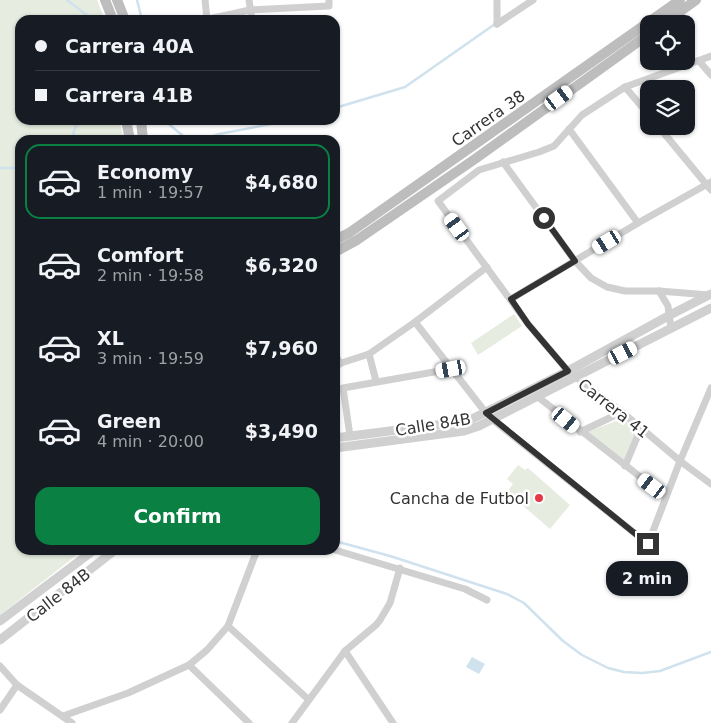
<!DOCTYPE html>
<meta charset="utf-8">
<style>
body{margin:0;font-family:"DejaVu Sans",sans-serif;background:#242831;color:#f1f3f6;height:100vh;display:flex;flex-direction:column;font-size:19px;white-space:nowrap}
*{box-sizing:border-box;margin:0}
p{font-size:16px;color:#9ea1a6}
.icon{flex:none;width:28px;height:28px;fill:none;stroke:currentColor;stroke-width:2;stroke-linecap:round;stroke-linejoin:round}
.map{position:relative;flex:1;overflow:hidden}
.sheet{position:absolute;left:15px;top:135px;width:325px;height:420px;display:flex;flex-direction:column;background:#171b24;border-radius:15px;box-shadow:0 1px 4px #0004}
.sheet>*{flex:none}
.banner{position:absolute;left:15px;top:15px;width:325px;height:110px;border-radius:15px;box-shadow:0 1px 4px #0004;display:grid;align-content:center;height:110px;padding:0 20px;background:#171b24}
.tools{position:absolute;left:640px;top:15px;display:grid;gap:10px}
.tools a{display:grid;place-items:center;width:55px;height:55px;border-radius:10px;background:#171b24;box-shadow:0 1px 4px #0004;font-size:25px}
.end{position:absolute;width:22px;height:22px;margin:-11px;border:6px solid #333;background:#fff;box-shadow:0 0 0 2px #fff}
.from{border-radius:50%}
.bubble{position:absolute;height:35px;border-radius:15px;background:#171b24;box-shadow:0 1px 4px #0004;font-size:16px;font-weight:600;line-height:35px;text-align:center}
.car{position:absolute;width:15px;height:30px;margin:-15px -8px;border-radius:6px;box-shadow:0 0 4px 1px #0007;background:linear-gradient(#fff 24%,#345 0 40%,#fff 0 76%,#345 0 86%,#fff 0)}
.banner b{display:flex;align-items:center;gap:18px;height:48px;font-size:19px}
.banner b+b{border-top:1px solid #363941}
.banner i{width:12px;height:12px;background:#f1f3f6}
ul{padding:9px 0 0;list-style:none}
li{display:flex;align-items:center;gap:15px;height:75px;margin:0 10px 8px;padding:0 10px;border:2px solid transparent;border-radius:15px}
li div{flex:1}
li b{display:block;font-size:19px}
li em{font-style:normal;font-weight:600}
li.current{border-color:#0b8043}
li>.icon{width:45px;height:45px;stroke-width:1.5}
.cta{display:flex;gap:10px;margin-top:auto;padding:10px 20px}
.cta a{flex:1;height:58px;border-radius:15px;background:#0b8043;color:#fff;font-size:20px;font-weight:600;line-height:58px;text-align:center}
.map>svg:first-child{display:block}
.green{fill:#e6ecdf}
.water{fill:#cfe2ee}
.lines{fill:none;stroke-linecap:round;stroke-linejoin:round}
.stream{stroke:#cfe2ee;stroke-width:2.5}
.minor{stroke:#d0d0d0;stroke-width:7}
.tertiary{stroke:#d0d0d0;stroke-width:9}
.secondary{stroke:#bdbdbd;stroke-width:10}
.route{stroke:#333;stroke-width:6}
.poi-dot{fill:#e63946;stroke:#fff;stroke-width:2}
.labels{text-anchor:middle;stroke-width:5;stroke-linejoin:round;paint-order:stroke}
.street-label{font-size:16px;fill:#333;stroke:#fff}
.poi-label{font-size:16px;fill:#333;stroke:#fff;text-anchor:end}
</style>
<div class="map">
<svg width="711" height="723" viewBox="0 0 711 723">
<rect width="100%" height="100%" fill="#fff"/>
<!-- green -->
<g class="green">
<path d="M 0,0 L 97,0 L 105,20 L 20,20 L 20,120 L 119,120 L 124,140 L 20,140 L 20,550 L 83,550 L 0,615 Z"/>
<path d="M 514,314 L 522,326 L 478,355 L 471,343 Z"/>
<path d="M 624,418 L 638,430 L 624,460 L 587,432 Z"/>
<path d="M 518,465 L 525,470 L 528,468 L 570,505 L 550,529 L 507,492 L 513,484 L 507,479 Z"/>
</g>
<!-- water -->
<path class="water" d="M 472,657 L 485,664 L 479,674 L 466,667 Z"/>
<g class="lines">
<!-- stream -->
<g class="stream">
<path d="M 67,0 L 93,20"/>
<path d="M 137,0 L 142,20"/>
<path d="M 335,108 L 405,87 L 495,24"/>
<path d="M 164,120 L 188,140"/>
<path d="M 71,140 L 78,120"/>
<path d="M 202,140 L 219,134 L 292,120"/>
<path d="M 0,168 L 20,168"/>
<path d="M 335,541 L 390,556 L 507,594 L 524,603 L 563,641 L 582,655 L 608,668 L 624,672 L 642,673 L 660,671 L 711,652"/>
</g>
<!-- minor -->
<g class="minor">
<path d="M 205,0 L 207,19"/>
<path d="M 249,0 L 252,20"/>
<path d="M 497,0 L 497,24"/>
<path d="M 204,20 L 250,10 L 329,6 L 329,0"/>
<path d="M 497,24 L 533,0"/>
<path d="M 711,56 L 625,87 L 582,115 L 554,146 L 539,152 L 479,170 L 438,201 L 528,324 L 568,371 L 622,412 L 680,461 L 711,484"/>
<path d="M 699,61 L 711,75"/>
<path d="M 625,87 L 649,115"/>
<path d="M 658,126 L 711,190"/>
<path d="M 569,129 L 638,223"/>
<path d="M 503,162 L 575,261 L 591,278 L 607,287 L 625,291 L 659,291 L 709,295"/>
<path d="M 659,291 L 668,306 L 671,328"/>
<path d="M 511,299 L 638,223 L 711,182"/>
<path d="M 415,322 L 486,413 L 493,420 L 648,544 L 680,461 L 711,388"/>
<path d="M 335,353 L 340,364"/>
<path d="M 369,354 L 376,381"/>
<path d="M 335,365 L 369,354 L 415,322 L 487,267"/>
<path d="M 538,397 L 666,497"/>
<path d="M 580,432 L 622,412"/>
<path d="M 350,436 L 343,388 L 451,369"/>
<path d="M 625,466 L 641,428"/>
<path d="M 335,550 L 465,589 L 487,600"/>
<path d="M 228,626 L 309,700"/>
<path d="M 345,651 L 393,723"/>
<path d="M 189,665 L 249,723"/>
<path d="M 0,666 L 17,685 L 72,723"/>
<path d="M 0,710 L 17,685"/>
<path d="M 63,716 L 128,693 L 189,665 L 207,650 L 228,626 L 257,550"/>
<path d="M 292,723 L 345,651 L 376,625 L 380,620 L 390,603 L 400,568"/>
</g>
<!-- tertiary -->
<g class="tertiary">
<path d="M 335,438 L 460,422 L 472,419 L 568,371 L 670,315 L 711,294"/>
<path d="M 335,448 L 464,431 L 479,426 L 711,308"/>
<path d="M 0,621 L 94,550"/>
<path d="M 0,640 L 115,550"/>
</g>
<!-- secondary -->
<g class="secondary">
<path d="M 105,0 L 113,20"/>
<path d="M 117,0 L 125,20"/>
<path d="M 663,24 L 696,0"/>
<path d="M 126,120 L 130,140"/>
<path d="M 141,120 L 143,140"/>
<path d="M 335,240 L 349,233 L 680,0"/>
<path d="M 335,252 L 357,240 L 475,159 L 649,34"/>
</g>
</g>
<g class="lines">
<!-- route -->
<path class="route" d="M 544,218 L 575,261 L 511,299 L 528,324 L 568,371 L 486,413 L 648,544"/>
</g>
<!-- markers -->
<circle class="poi-dot" cx="539" cy="498" r="5"/>
<g class="labels">
<!-- street labels -->
<g class="street-label">
<text transform="translate(488 118) rotate(-35)" y="6">Carrera 38</text>
<text transform="translate(614 408) rotate(38)" y="6">Carrera 41</text>
<text transform="translate(433 424) rotate(-9)" y="6">Calle 84B</text>
<text transform="translate(58 595) rotate(-38)" y="6">Calle 84B</text>
</g>
<!-- poi labels -->
<g class="poi-label">
<text x="529" y="504">Cancha de Futbol</text>
</g>
</g>
</svg>
<div class="tools">
<a><svg class="icon" aria-label="locate" viewBox="0 0 24 24"><circle cx="12" cy="12" r="6"/><path d="M12 2v4M12 18v4M2 12h4M18 12h4"/></svg></a>
<a><svg class="icon" aria-label="layers" viewBox="0 0 24 24"><path d="M12 4l9 5-9 5-9-5zM3 14l9 5 9-5"/></svg></a>
</div>
<i class="end from" style="left:544px;top:218px"></i>
<i class="end" style="left:648px;top:544px"></i>
<div class="bubble" style="left:606px;top:561px;width:82px">2 min</div>
<i class="car" style="left:559px;top:98px;rotate:54deg"></i>
<i class="car" style="left:457px;top:227px;rotate:324deg"></i>
<i class="car" style="left:607px;top:242px;rotate:239deg"></i>
<i class="car" style="left:623px;top:353px;rotate:63deg"></i>
<i class="car" style="left:451px;top:369px;rotate:260deg"></i>
<i class="car" style="left:566px;top:420px;rotate:129deg"></i>
<i class="car" style="left:652px;top:486px;rotate:307deg"></i>
<div class="banner">
<b><i class="from"></i>Carrera 40A</b>
<b><i></i>Carrera 41B</b>
</div>
<section class="sheet">
<ul>
<li class="current"><svg class="icon" aria-label="car" viewBox="0 0 24 24"><path d="M5 17H2v-5l4-1 3-4h7l3 4 3 1v5h-3M9 17h6M6 11h13"/><circle cx="7" cy="17" r="2"/><circle cx="17" cy="17" r="2"/></svg><div><b>Economy</b><p>1 min · 19:57</p></div><em>$4,680</em></li>
<li><svg class="icon" aria-label="car" viewBox="0 0 24 24"><path d="M5 17H2v-5l4-1 3-4h7l3 4 3 1v5h-3M9 17h6M6 11h13"/><circle cx="7" cy="17" r="2"/><circle cx="17" cy="17" r="2"/></svg><div><b>Comfort</b><p>2 min · 19:58</p></div><em>$6,320</em></li>
<li><svg class="icon" aria-label="car" viewBox="0 0 24 24"><path d="M5 17H2v-5l4-1 3-4h7l3 4 3 1v5h-3M9 17h6M6 11h13"/><circle cx="7" cy="17" r="2"/><circle cx="17" cy="17" r="2"/></svg><div><b>XL</b><p>3 min · 19:59</p></div><em>$7,960</em></li>
<li><svg class="icon" aria-label="car" viewBox="0 0 24 24"><path d="M5 17H2v-5l4-1 3-4h7l3 4 3 1v5h-3M9 17h6M6 11h13"/><circle cx="7" cy="17" r="2"/><circle cx="17" cy="17" r="2"/></svg><div><b>Green</b><p>4 min · 20:00</p></div><em>$3,490</em></li>
</ul>
<div class="cta"><a>Confirm</a></div>
</section>
</div>
